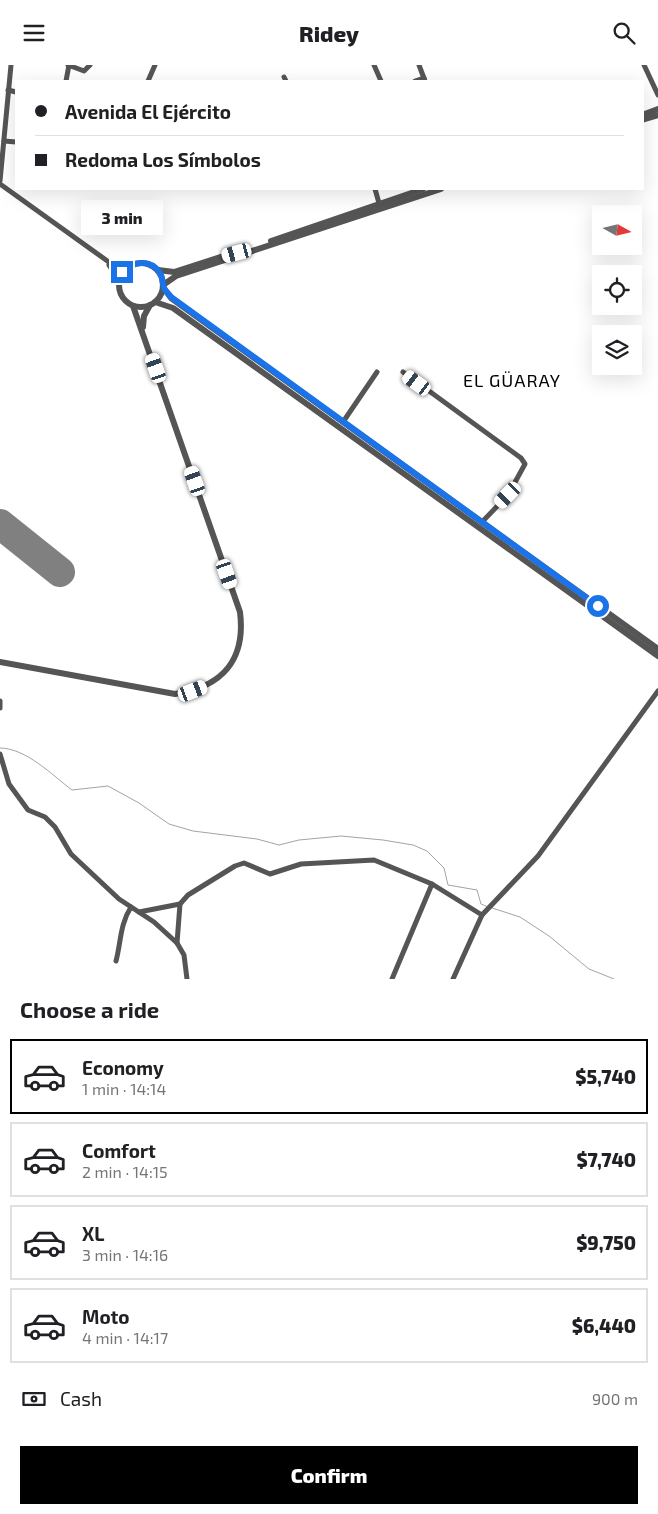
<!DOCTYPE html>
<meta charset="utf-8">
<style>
body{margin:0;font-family:"Exo 2",sans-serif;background:#f6f6f6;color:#202124;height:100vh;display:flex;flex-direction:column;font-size:19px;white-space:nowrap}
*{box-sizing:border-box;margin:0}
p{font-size:16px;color:#757577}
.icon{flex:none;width:28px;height:28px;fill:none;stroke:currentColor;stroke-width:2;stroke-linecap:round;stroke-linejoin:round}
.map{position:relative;height:914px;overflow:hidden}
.sheet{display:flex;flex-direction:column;background:#fff;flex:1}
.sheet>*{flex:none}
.guide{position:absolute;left:15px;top:15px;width:629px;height:110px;border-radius:0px;box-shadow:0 5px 20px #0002;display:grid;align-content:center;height:110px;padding:0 20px;background:#fff}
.needle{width:32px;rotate:98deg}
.buttons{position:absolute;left:592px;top:140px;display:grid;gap:10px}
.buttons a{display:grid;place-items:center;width:50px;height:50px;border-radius:0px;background:#fff;box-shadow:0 5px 20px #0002;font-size:25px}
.end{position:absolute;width:22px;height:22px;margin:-11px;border:6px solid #1a73e8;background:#fff;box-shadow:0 0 0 2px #fff}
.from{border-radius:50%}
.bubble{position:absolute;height:35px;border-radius:0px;background:#fff;box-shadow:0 5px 20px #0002;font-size:16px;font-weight:800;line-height:35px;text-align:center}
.car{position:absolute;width:15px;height:30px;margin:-15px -8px;border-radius:6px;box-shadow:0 0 4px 1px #0007;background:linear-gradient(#fff 24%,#345 0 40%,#fff 0 76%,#345 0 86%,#fff 0)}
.guide b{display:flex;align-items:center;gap:18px;height:48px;font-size:19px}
.guide b+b{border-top:1px solid #e0e0e0}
.guide i{width:12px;height:12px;background:#202124}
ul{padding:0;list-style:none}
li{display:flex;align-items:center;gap:15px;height:75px;margin:0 10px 8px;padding:0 10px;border:2px solid #e0e0e0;border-radius:0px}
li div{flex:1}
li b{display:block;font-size:19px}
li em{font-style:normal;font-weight:800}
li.active{border-color:#000}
li>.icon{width:45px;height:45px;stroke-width:1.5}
h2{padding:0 20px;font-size:22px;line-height:60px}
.pay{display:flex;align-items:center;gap:12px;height:55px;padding:0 20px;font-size:19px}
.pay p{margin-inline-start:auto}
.cta{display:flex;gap:10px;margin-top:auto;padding:10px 20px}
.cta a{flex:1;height:58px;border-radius:0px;background:#000;color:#fff;font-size:20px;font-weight:800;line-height:58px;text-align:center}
header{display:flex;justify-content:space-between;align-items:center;height:65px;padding:0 20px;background:#fff;font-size:22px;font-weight:800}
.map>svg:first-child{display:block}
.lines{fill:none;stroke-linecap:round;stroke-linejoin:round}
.stream{stroke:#a3a3a3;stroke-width:1}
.runway{stroke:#808080;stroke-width:30}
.minor{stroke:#555;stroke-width:5}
.tertiary{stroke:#555;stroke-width:6}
.route{stroke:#1a73e8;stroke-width:6}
.labels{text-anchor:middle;stroke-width:4.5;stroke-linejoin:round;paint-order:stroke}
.neighbourhood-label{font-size:18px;letter-spacing:1px;fill:#000;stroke:#fff}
</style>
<header><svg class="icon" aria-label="menu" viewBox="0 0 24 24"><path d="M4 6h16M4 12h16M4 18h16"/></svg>Ridey<svg class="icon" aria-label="search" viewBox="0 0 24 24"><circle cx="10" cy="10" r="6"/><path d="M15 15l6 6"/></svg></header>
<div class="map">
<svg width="658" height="914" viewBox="0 0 658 914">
<rect width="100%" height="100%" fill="#fff"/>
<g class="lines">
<!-- stream -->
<g class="stream">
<path d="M 0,683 C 26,683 52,710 72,725 L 108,721 L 139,738 L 169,759 L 193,766 L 257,774 L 279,780 L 299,775 L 341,771 L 383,775 L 413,780 L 427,786 L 444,803 L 448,820 L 477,825 L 481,839 L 488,842"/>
<path d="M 492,843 L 520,852 L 549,871 L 589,904 L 614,914"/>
</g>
<!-- runway -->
<path class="runway" d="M 0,459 L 60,507"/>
<!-- minor -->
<g class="minor">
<path d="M 68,0 L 84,6 L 90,0"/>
<path d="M 374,0 L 381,16"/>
<path d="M 419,0 L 425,16"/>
<path d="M 644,0 L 658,30"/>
<path d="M 284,12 L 286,16"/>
<path d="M 66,16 L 69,0"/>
<path d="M 148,16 L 155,0"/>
<path d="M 415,16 L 424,13"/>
<path d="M 8,25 L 16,27"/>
<path d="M 4,76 L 16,77"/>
<path d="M 0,116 L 11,0"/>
<path d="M 0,119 L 106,195 L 116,202 L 129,201"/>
<path d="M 375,124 L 379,138"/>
<path d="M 109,200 L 119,215"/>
<path d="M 403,307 L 521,393 L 525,399 L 508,430 L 482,457"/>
<path d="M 343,357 L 377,307"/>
<path d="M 0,636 L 0,643"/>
<path d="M 0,689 L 9,719 L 28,745 L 45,752 L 55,762 L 71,789 L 119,834 L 154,857 L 177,878 L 184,890 L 187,914"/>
<path d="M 139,847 L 180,839"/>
<path d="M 177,878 L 180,839 L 188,830 L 235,801 L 244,798 L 270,809 L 301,799 L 374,795 L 432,819 L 482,850"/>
<path d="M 116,896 C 121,877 120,859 131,842"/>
<path d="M 392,914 L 432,819"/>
<path d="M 453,914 L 482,850 L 538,791 L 658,626"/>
</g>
<!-- tertiary -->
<g class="tertiary">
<path d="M 642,50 L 658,44"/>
<path d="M 642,55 L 658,50"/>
<path d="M 271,176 L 423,124"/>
<circle cx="141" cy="220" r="22"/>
<path d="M 158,205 L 174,207 L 230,189"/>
<path d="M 163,220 L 176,211 L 441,124"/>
<path d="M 163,222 L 171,233 L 658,584"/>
<path d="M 155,237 L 173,243 L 658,591"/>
<path d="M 143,262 L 144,251 L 150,240"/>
<path d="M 0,597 L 175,629 C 222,622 246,595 240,547 L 133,241"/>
</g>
</g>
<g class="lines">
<!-- route -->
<path class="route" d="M 122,207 C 133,197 150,193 160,208 C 163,213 162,218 164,223 C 165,226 169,229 171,232 L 598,541"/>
</g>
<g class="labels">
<!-- neighbourhood labels -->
<g class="neighbourhood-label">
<text x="512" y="322">EL GÜARAY</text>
</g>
</g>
</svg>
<div class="buttons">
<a><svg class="needle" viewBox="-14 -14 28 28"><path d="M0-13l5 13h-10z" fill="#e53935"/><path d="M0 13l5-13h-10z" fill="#757577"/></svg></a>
<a><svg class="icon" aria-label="locate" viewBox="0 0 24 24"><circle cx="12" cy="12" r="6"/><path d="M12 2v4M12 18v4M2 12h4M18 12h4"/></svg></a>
<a><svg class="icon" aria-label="layers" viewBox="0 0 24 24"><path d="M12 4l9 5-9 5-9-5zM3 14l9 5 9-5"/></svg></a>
</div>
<i class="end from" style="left:598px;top:541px"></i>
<i class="end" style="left:122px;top:207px"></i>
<div class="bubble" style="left:81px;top:135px;width:82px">3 min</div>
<i class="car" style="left:237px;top:188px;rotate:255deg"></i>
<i class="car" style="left:156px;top:303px;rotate:341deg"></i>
<i class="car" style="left:417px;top:318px;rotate:306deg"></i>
<i class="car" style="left:195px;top:416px;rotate:341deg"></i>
<i class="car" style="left:508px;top:430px;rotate:224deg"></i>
<i class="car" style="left:227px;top:509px;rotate:161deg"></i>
<i class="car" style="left:193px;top:626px;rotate:69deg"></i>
<div class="guide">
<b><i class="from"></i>Avenida El Ejército</b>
<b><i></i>Redoma Los Símbolos</b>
</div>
</div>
<section class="sheet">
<h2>Choose a ride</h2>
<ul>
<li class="active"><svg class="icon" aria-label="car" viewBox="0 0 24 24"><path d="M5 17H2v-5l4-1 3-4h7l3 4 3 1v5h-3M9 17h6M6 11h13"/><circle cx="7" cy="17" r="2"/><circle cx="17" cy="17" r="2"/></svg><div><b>Economy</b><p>1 min · 14:14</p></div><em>$5,740</em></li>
<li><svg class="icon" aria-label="car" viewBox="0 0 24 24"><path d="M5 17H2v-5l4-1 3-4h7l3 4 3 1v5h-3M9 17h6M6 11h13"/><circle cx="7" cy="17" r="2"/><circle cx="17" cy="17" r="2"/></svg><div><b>Comfort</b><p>2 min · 14:15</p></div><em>$7,740</em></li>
<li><svg class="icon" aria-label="car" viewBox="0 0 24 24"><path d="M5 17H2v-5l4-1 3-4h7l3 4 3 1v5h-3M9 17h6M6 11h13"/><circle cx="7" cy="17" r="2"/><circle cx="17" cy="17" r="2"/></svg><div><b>XL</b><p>3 min · 14:16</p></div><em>$9,750</em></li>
<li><svg class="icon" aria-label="car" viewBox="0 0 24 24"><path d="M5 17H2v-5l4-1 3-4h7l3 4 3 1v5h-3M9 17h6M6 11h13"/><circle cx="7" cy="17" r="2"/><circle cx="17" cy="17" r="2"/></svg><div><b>Moto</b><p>4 min · 14:17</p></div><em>$6,440</em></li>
</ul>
<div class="pay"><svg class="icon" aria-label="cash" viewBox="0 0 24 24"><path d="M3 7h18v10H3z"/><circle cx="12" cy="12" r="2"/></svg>Cash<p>900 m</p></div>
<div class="cta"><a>Confirm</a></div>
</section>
